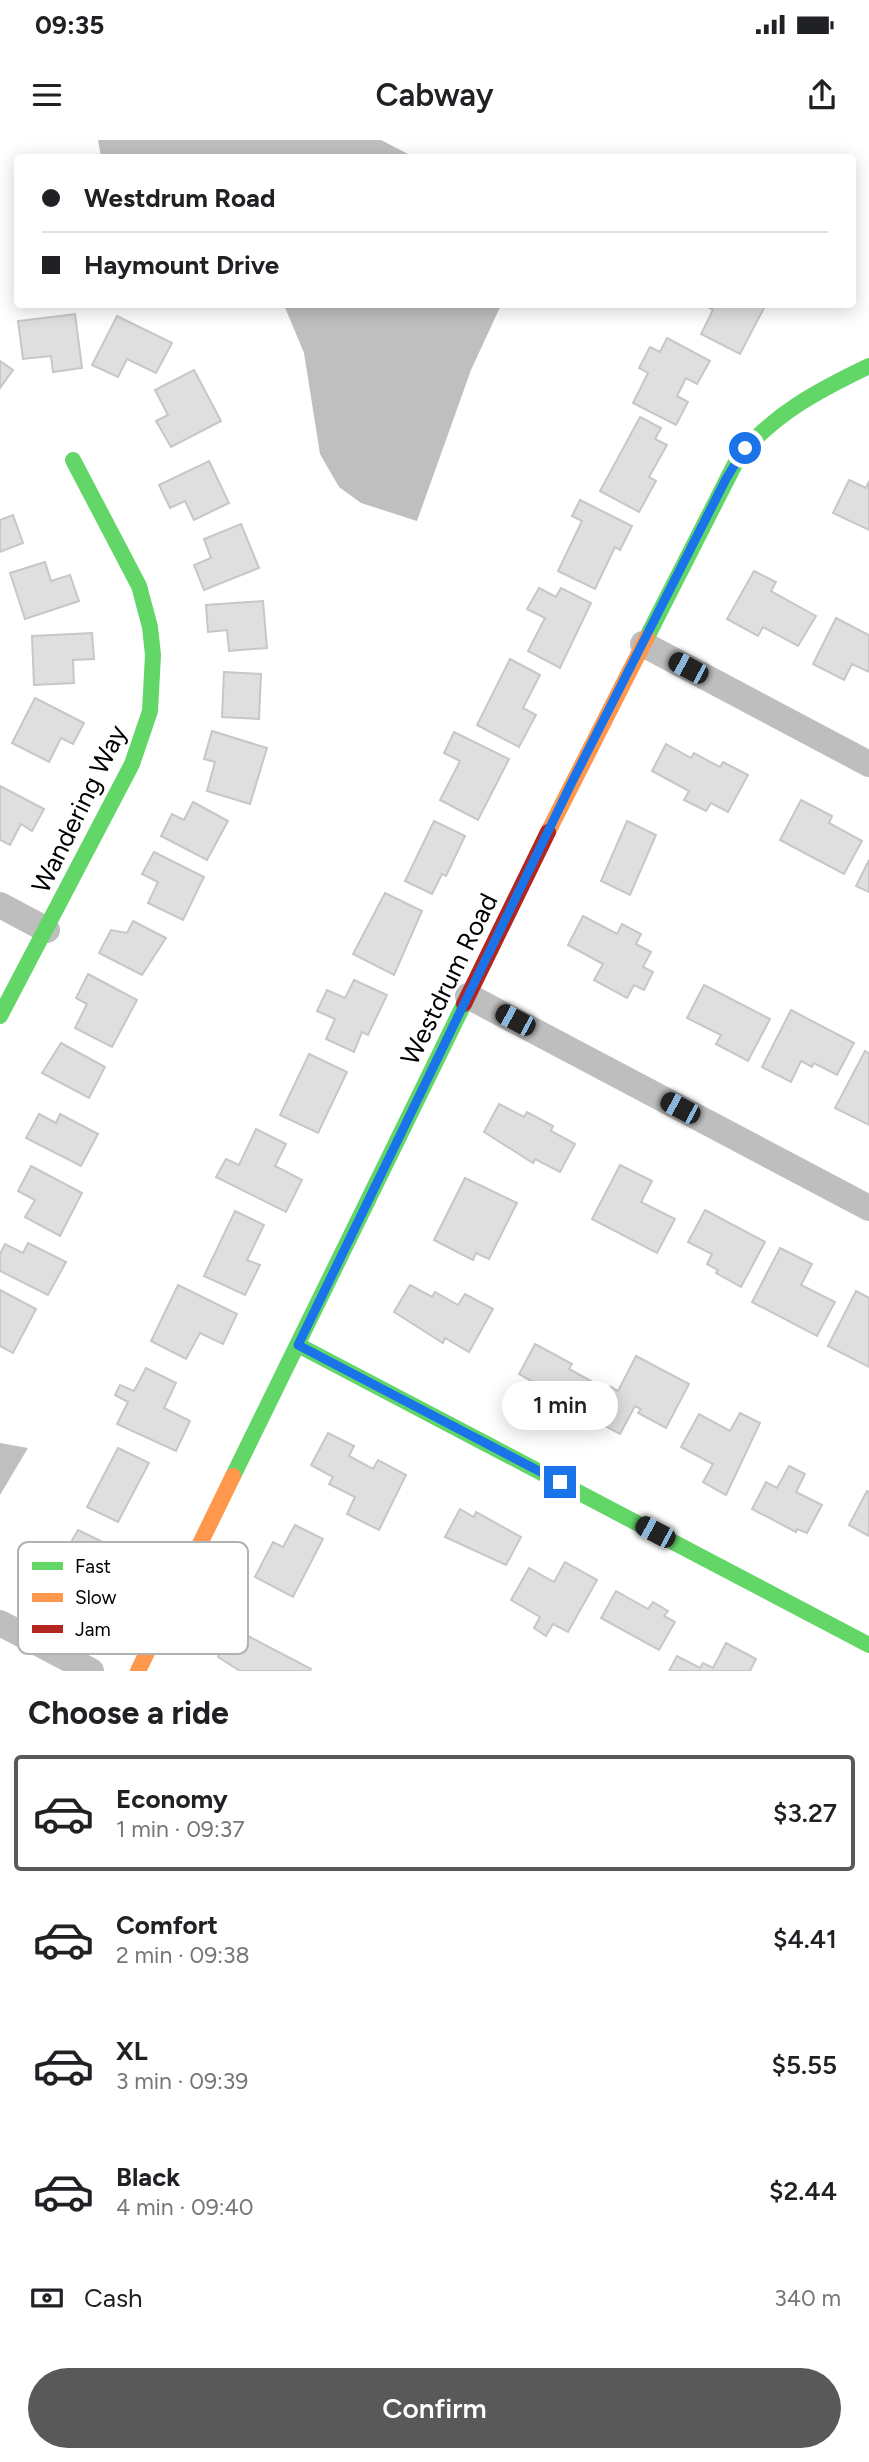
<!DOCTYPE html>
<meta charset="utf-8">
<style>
body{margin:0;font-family:Figtree,sans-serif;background:#f2f2f2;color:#202124;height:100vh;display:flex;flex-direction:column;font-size:26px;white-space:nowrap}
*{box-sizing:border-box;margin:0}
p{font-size:23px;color:#757577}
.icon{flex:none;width:38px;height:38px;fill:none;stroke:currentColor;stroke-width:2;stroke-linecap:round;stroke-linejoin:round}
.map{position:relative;height:1531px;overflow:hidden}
.drawer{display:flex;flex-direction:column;background:#fff;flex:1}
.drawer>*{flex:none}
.top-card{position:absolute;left:14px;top:14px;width:842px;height:154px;border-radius:7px;box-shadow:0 4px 18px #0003;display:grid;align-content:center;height:154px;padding:0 28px;background:#fff}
.end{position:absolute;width:32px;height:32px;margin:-16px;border:9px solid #1a73e8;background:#fff;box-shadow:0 0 0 4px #fff}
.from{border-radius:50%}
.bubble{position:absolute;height:49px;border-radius:24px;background:#fff;box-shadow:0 4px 18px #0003;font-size:23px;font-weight:600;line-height:49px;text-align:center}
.car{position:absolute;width:21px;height:42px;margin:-21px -10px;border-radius:9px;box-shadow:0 0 5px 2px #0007;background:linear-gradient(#222 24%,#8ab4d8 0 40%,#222 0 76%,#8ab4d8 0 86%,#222 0)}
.top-card b{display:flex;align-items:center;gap:24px;height:66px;font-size:26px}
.top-card b+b{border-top:2px solid #e0e0e0}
.top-card i{width:18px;height:18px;background:#202124}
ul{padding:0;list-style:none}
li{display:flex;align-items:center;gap:21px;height:116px;margin:0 14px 10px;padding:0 14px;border:4px solid transparent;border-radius:7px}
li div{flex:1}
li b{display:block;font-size:26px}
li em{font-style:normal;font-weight:600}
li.on{border-color:#595959}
li>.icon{width:63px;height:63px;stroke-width:1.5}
h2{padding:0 28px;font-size:32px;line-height:84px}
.pay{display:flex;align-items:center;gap:18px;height:77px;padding:0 28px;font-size:26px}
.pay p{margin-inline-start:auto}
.button{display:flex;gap:14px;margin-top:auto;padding:14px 28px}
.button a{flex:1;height:80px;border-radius:42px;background:#595959;color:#fff;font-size:28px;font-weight:600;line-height:80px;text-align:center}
.status{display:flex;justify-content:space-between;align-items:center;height:49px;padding:0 35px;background:#fff;direction:ltr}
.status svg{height:19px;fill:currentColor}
header{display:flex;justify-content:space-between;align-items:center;height:91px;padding:0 28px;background:#fff;font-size:32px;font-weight:600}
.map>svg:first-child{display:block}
.water{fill:#bfbfbf}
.building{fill:#dfdfdf;stroke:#c7c7c7;stroke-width:2}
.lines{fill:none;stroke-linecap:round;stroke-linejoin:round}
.street{stroke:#bebebe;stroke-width:26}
.fast{stroke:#63d668;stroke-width:16}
.slow{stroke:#ff974d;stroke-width:16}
.jam{stroke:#b3261e;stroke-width:16}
.route{stroke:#1a73e8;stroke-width:9}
.labels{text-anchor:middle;stroke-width:6;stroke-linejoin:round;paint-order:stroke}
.street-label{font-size:26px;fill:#000;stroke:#fff}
.key{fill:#fff;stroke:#b2b2b2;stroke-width:2}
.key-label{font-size:19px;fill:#000}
</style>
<div class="status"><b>09:35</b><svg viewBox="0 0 49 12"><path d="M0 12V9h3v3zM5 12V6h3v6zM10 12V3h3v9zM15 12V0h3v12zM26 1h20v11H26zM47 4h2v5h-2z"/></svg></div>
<header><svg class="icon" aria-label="menu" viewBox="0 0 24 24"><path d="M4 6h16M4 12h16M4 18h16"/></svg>Cabway<svg class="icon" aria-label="share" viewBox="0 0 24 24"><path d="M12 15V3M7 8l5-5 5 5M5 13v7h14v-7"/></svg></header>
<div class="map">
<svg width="869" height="1531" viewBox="0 0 869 1531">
<rect width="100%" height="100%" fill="#fff"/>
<!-- water -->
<g class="water">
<path d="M 98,0 L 381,0 L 414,17 L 101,17 Z"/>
<path d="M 284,165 L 501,165 L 471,230 L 417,381 L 361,363 L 339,347 L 320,314 L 304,213 Z"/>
<path d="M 0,1303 L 28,1308 L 0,1355 Z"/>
</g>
<!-- building -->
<g class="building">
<path d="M 703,164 L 766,164 L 740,214 L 701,194 L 713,170 Z"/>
<path d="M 75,174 L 82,228 L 53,232 L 51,216 L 23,219 L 18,181 Z"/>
<path d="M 117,176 L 172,203 L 156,233 L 127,219 L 118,237 L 92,225 Z"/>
<path d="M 667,198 L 710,221 L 697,244 L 686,238 L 677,256 L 688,262 L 676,285 L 633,263 L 648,233 L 639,228 L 650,207 L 660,212 Z"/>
<path d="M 0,221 L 13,230 L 0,248 Z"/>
<path d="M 194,230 L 221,281 L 171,307 L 156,281 L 168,275 L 155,250 Z"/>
<path d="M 640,277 L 661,288 L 655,299 L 667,305 L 649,337 L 656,341 L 639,372 L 600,351 Z"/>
<path d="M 209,321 L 229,363 L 194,380 L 185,361 L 170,368 L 159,345 Z"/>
<path d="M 849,340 L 866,348 L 869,341 L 869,390 L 833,373 Z"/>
<path d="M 580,360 L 632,386 L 620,410 L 615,407 L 595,449 L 558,431 L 582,381 L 572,376 Z"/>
<path d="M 13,375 L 23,403 L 0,412 L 0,380 Z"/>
<path d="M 241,384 L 259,428 L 204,450 L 194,425 L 211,418 L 204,399 Z"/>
<path d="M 45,422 L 51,441 L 70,435 L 79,461 L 25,479 L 10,433 Z"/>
<path d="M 754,431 L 776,442 L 771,451 L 816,476 L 798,506 L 763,487 L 758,496 L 727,479 Z"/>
<path d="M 539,448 L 556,457 L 561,448 L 591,463 L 560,528 L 528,511 L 545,478 L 527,469 Z"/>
<path d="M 263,461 L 267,508 L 229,511 L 227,490 L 208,492 L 206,465 Z"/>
<path d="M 836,478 L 869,495 L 869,532 L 852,524 L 844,540 L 813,524 Z"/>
<path d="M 92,493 L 94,519 L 73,520 L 74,543 L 34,545 L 32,496 Z"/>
<path d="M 510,519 L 540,535 L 523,568 L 536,575 L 519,607 L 477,585 Z"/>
<path d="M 224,532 L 261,534 L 259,579 L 222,577 Z"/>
<path d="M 35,558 L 84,583 L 73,604 L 61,598 L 49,622 L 12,603 Z"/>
<path d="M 212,591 L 267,608 L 250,664 L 207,651 L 215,622 L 204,619 Z"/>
<path d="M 454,592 L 509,619 L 478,680 L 440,660 L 460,621 L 444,613 Z"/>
<path d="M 666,604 L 691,618 L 694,613 L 720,627 L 723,622 L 748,635 L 728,672 L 711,663 L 706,671 L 684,660 L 689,651 L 652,631 Z"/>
<path d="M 0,646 L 44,669 L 32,691 L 21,684 L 10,705 L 0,700 Z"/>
<path d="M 801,660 L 832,676 L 829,683 L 862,701 L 844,734 L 780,700 Z"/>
<path d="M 193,662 L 228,681 L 207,720 L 161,696 L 172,674 L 184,680 Z"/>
<path d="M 434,681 L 465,696 L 446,736 L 442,734 L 432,754 L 405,741 Z"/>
<path d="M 627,681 L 656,695 L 630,755 L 601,741 Z"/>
<path d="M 154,712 L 204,737 L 183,780 L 148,763 L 158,742 L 142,734 Z"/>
<path d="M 869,720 L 869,752 L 856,746 Z"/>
<path d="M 385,753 L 422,771 L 394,835 L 353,814 Z"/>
<path d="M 583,776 L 617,794 L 622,784 L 641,794 L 636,804 L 651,812 L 643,827 L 653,832 L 644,850 L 634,845 L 627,858 L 594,840 L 603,824 L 568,805 Z"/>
<path d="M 133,781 L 166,798 L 142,835 L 99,813 L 111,790 L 127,793 Z"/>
<path d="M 88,834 L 137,860 L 112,907 L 75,888 L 87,864 L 76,858 Z"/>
<path d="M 354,840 L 387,855 L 368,895 L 362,892 L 354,912 L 326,899 L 335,879 L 317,871 L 327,850 L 345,858 Z"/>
<path d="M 704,845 L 770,879 L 748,921 L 716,904 L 721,895 L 687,878 Z"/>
<path d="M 791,870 L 854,903 L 837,935 L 814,923 L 812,927 L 801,921 L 791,942 L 762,927 Z"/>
<path d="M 61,903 L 105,927 L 89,958 L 42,933 Z"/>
<path d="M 865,911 L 869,913 L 869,985 L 835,968 Z"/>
<path d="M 309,914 L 347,932 L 318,993 L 280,975 Z"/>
<path d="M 499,964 L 524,977 L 527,972 L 553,986 L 551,991 L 575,1004 L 560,1032 L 535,1019 L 533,1023 L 484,992 Z"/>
<path d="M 39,974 L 56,983 L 60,974 L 98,994 L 81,1026 L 26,998 Z"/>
<path d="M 256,989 L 286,1004 L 275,1026 L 302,1040 L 286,1072 L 216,1037 L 226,1019 L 239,1025 Z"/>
<path d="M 620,1025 L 652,1041 L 641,1062 L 675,1079 L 657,1113 L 592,1079 Z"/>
<path d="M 31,1026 L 82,1053 L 60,1096 L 25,1077 L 35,1060 L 18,1051 Z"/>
<path d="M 465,1038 L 517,1063 L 489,1119 L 476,1113 L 473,1120 L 434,1100 Z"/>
<path d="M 705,1070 L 765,1102 L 741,1147 L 716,1133 L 718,1130 L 707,1124 L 712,1114 L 688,1102 Z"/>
<path d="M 235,1071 L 264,1085 L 247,1120 L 260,1125 L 245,1155 L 204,1136 Z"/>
<path d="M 28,1103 L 66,1122 L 48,1155 L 0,1131 L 0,1114 L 5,1104 L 23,1113 Z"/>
<path d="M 780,1108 L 812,1124 L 801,1145 L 835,1162 L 817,1196 L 752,1162 Z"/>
<path d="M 178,1145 L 237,1174 L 223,1204 L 200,1193 L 186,1219 L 151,1201 Z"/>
<path d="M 410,1145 L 432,1157 L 435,1152 L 458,1165 L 465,1154 L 493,1169 L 469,1212 L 445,1198 L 443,1203 L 394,1172 Z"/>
<path d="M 0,1150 L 36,1169 L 13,1213 L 0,1206 Z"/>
<path d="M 856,1151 L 869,1158 L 869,1227 L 828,1206 Z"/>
<path d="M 535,1204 L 572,1224 L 569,1229 L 591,1241 L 576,1270 L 533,1247 L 535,1243 L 519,1234 Z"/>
<path d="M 636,1216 L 689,1244 L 666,1288 L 638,1273 L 641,1269 L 635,1266 L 620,1294 L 594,1280 L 611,1247 L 618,1251 Z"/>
<path d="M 146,1228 L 176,1243 L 164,1268 L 190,1281 L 176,1311 L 117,1284 L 128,1262 L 115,1255 L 120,1245 L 134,1251 Z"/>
<path d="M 740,1273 L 760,1283 L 726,1355 L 703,1342 L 713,1324 L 681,1307 L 699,1274 L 730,1291 Z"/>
<path d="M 328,1293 L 354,1306 L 349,1316 L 373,1329 L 378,1320 L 406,1335 L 379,1390 L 347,1374 L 355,1357 L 329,1344 L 333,1337 L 311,1325 Z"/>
<path d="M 118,1308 L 149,1323 L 118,1382 L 87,1367 Z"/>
<path d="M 789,1326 L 805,1334 L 796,1352 L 822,1365 L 807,1393 L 797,1389 L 796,1392 L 752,1369 L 766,1342 L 777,1348 Z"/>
<path d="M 867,1351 L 869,1352 L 869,1396 L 849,1385 Z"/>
<path d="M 460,1369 L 474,1377 L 476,1372 L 521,1397 L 506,1425 L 445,1397 Z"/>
<path d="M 295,1385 L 323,1399 L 293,1457 L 255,1437 L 273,1402 L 283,1407 Z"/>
<path d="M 78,1390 L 109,1405 L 96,1432 L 110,1439 L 98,1464 L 49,1440 Z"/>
<path d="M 565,1422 L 597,1440 L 568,1492 L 553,1484 L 546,1496 L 534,1488 L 540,1477 L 511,1460 L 529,1428 L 554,1442 Z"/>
<path d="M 616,1451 L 648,1469 L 653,1462 L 668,1471 L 664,1476 L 675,1482 L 659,1510 L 601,1478 Z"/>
<path d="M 233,1488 L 311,1529 L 310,1531 L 240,1531 L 218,1517 Z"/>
<path d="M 726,1503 L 756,1519 L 750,1531 L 669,1531 L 677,1516 L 700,1528 L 703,1523 L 713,1528 Z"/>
</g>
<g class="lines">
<!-- street -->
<g class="street">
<path d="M 643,504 L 869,624"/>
<path d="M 0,765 L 47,790"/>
<path d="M 468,856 L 869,1068"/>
<path d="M 0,1483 L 91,1531"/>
</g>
<!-- fast -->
<g class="fast">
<path d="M 647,497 L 738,318 C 773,274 819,250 869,226"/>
<path d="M 0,876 L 132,624 L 150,571 L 153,515 L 150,487 L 139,446 L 73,320"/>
<path d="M 298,1205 L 869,1505"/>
<path d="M 233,1336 L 464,864"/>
</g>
<!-- slow -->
<g class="slow">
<path d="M 548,692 L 647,497"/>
<path d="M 138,1531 L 233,1336"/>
</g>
<!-- jam -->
<path class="jam" d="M 464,864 L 548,692"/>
</g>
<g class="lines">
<!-- route -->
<path class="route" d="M 560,1342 L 298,1205 L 573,640 L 726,339 L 745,308"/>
</g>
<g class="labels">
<!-- street labels -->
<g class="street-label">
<text transform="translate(79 669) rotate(-64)" y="9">Wandering Way</text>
<text transform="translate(449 839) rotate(-64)" y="9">Westdrum Road</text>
</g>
</g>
<!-- legend -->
<rect x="18" y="1402" width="230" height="112" rx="10" class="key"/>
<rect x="32" y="1422" width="31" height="8" fill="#63d668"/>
<rect x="32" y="1453" width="31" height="9" fill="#ff974d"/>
<rect x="32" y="1485" width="31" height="8" fill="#b3261e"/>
<g class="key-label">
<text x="75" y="1433">Fast</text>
<text x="75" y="1464">Slow</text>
<text x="75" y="1496">Jam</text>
</g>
</svg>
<i class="end from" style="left:745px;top:308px"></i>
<i class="end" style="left:560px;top:1342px"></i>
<div class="bubble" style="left:502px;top:1241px;width:116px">1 min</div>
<i class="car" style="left:688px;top:528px;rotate:298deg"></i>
<i class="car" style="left:515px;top:880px;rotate:298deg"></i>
<i class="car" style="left:680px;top:968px;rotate:298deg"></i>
<i class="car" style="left:655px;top:1392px;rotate:298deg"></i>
<div class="top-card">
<b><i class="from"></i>Westdrum Road</b>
<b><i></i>Haymount Drive</b>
</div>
</div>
<section class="drawer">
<h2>Choose a ride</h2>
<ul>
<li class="on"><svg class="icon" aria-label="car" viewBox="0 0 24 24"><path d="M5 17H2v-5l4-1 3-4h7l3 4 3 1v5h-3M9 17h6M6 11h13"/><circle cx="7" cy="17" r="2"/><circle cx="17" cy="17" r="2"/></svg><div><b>Economy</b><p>1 min · 09:37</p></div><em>$3.27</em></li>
<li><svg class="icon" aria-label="car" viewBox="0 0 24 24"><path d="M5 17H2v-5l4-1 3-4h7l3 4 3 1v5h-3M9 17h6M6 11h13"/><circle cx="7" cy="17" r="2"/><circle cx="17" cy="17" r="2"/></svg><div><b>Comfort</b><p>2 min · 09:38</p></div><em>$4.41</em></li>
<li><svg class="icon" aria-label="car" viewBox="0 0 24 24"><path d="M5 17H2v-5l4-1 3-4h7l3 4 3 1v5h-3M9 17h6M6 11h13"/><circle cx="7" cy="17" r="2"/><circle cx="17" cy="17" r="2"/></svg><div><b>XL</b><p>3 min · 09:39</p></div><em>$5.55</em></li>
<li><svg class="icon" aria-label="car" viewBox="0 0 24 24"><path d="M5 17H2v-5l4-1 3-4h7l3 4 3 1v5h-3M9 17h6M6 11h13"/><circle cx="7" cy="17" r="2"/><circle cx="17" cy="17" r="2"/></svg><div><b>Black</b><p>4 min · 09:40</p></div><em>$2.44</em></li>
</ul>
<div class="pay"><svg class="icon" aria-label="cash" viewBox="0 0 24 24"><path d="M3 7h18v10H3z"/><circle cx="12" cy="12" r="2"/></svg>Cash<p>340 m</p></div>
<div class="button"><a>Confirm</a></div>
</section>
